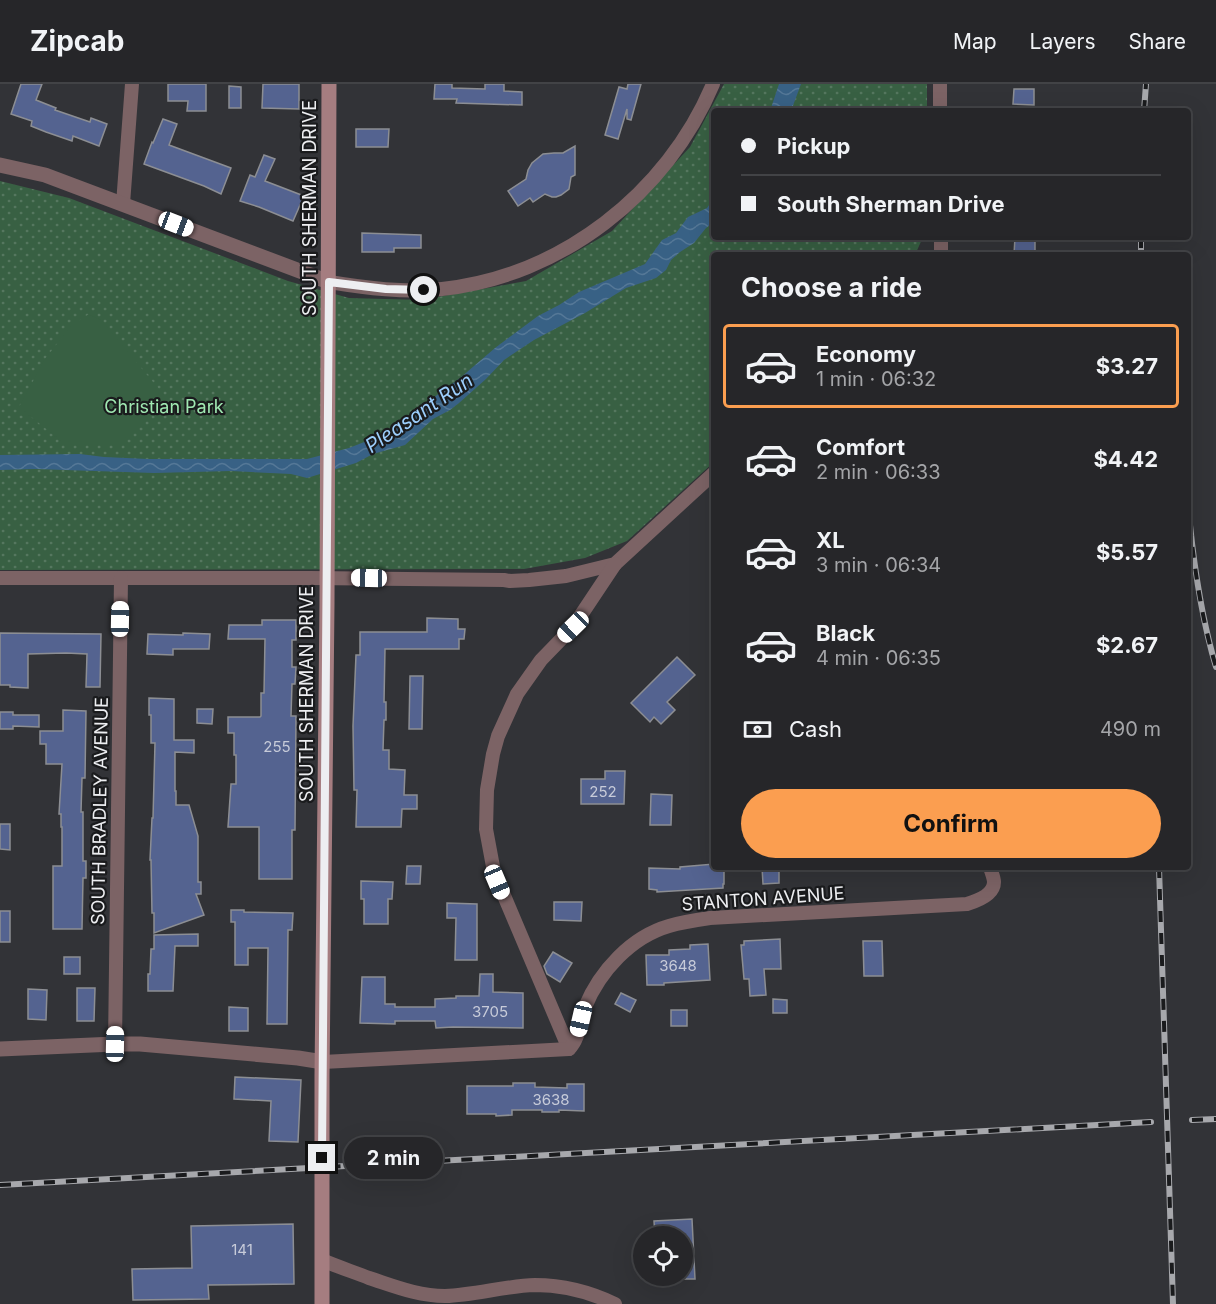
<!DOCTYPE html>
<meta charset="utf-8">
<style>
body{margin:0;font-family:Inter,sans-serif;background:#2e2e31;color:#f1f3f6;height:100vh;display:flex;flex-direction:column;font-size:22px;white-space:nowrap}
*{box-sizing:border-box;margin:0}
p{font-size:20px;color:#a4a5a8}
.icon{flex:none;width:33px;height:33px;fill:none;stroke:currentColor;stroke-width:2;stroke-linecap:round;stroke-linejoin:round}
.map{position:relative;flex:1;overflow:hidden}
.sheet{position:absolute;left:711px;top:168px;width:480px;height:618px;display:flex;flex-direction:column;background:#262629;border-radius:6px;box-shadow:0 6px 24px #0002,0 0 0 2px #424346}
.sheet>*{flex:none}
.banner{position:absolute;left:711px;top:24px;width:480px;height:132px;border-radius:6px;box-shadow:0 6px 24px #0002,0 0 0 2px #424346;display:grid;align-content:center;height:132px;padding:0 30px;background:#262629}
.fabs{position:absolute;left:633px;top:1142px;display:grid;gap:12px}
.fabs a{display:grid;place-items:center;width:60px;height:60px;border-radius:50%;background:#262629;box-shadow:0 6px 24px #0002,0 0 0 2px #424346;font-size:30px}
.end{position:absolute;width:27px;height:27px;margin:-14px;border:8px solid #edeef1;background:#111;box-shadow:0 0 0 3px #111}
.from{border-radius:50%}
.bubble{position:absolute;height:42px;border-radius:21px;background:#262629;box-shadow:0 6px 24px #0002,0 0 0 2px #424346;font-size:20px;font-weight:700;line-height:42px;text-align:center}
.car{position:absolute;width:18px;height:36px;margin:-18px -9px;border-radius:8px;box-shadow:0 0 4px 2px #0007;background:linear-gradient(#fff 24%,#345 0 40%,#fff 0 76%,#345 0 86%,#fff 0)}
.banner b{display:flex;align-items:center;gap:21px;height:57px;font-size:22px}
.banner b+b{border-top:2px solid #424346}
.banner i{width:15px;height:15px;background:#f1f3f6}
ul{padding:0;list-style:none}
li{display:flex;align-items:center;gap:18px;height:84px;margin:0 12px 9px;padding:0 18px;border:3px solid transparent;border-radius:6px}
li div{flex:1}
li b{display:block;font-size:22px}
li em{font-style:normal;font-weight:700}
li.current{border-color:#fb9e50}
li>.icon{width:54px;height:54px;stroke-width:1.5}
h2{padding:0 30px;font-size:27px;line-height:72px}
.pay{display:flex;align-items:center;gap:15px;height:66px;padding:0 30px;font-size:22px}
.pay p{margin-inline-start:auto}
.action{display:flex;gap:12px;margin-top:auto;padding:12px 30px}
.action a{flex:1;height:69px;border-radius:36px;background:#fb9e50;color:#111;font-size:24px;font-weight:700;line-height:69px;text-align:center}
header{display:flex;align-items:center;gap:36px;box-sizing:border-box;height:84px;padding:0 30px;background:#262629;border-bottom:2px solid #424346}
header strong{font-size:28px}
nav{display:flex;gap:33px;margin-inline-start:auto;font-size:21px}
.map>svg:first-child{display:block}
.park{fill:url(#park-dots)}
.pitch{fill:#386043}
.water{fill:url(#water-waves)}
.building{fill:#546390;stroke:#8c8e93;stroke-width:1.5}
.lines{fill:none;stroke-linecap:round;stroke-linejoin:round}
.minor{stroke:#7c6365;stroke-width:14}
.tertiary{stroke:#7c6365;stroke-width:15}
.secondary{stroke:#a57d80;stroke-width:15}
.rail-casing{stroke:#a7a8ac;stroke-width:6}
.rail{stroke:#1a1b1d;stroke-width:4;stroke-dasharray:11;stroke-linecap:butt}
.route{stroke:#edeef1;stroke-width:8}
.labels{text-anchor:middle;stroke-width:4.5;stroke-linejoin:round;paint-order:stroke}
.number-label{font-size:15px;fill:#c7cbd9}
.street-label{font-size:18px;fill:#edeef1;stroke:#1a1b1d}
.park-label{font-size:18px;fill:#a0e8b2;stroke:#1a1b1d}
.water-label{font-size:20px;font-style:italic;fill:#9dcffd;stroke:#1a1b1d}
</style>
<header>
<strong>Zipcab</strong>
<nav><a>Map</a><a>Layers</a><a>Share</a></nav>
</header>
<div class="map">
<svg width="1216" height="1220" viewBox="0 0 1216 1220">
<defs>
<pattern id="park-dots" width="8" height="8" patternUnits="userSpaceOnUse" patternTransform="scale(1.5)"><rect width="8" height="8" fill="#386043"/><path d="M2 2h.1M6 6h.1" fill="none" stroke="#55775f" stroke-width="1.8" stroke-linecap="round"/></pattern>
<pattern id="water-waves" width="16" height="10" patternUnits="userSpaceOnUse" patternTransform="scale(1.5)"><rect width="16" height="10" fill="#386185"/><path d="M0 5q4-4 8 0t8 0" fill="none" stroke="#557897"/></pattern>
</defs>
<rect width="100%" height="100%" fill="#323337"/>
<!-- park -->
<path class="park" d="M 724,0 L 927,0 L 927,27 L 714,27 L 714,153 L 923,153 L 915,171 L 714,171 L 714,378 L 627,457 L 585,474 L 524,485 L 0,486 L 0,97 L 69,114 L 288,197 L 349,214 L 421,216 L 526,197 L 612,147 L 690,63 Z"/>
<!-- pitch -->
<path class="pitch" d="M 89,230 L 102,237 L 168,316 L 117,361 L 66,361 L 19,323 L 45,275 L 71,242 Z"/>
<!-- water -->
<g class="water">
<path d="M 779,0 L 801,0 L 791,27 L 770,27 Z"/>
<path d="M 714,114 L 714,138 L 706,144 L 694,159 L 680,168 L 671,176 L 666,186 L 656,194 L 626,204 L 585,229 L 534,256 L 504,276 L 486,295 L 459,319 L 450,326 L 433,335 L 405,361 L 373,370 L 356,379 L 307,394 L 291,390 L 231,387 L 154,389 L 35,385 L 0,386 L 0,371 L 80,370 L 104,373 L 148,375 L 307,375 L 349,364 L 382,351 L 405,335 L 460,294 L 495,264 L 538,232 L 559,221 L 579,208 L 645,180 L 662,156 L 676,149 L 688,133 L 707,124 Z"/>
</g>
<!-- building -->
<g class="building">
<path d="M 21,0 L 42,0 L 36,16 L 56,24 L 55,26 L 90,38 L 91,34 L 107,40 L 99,62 L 73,52 L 72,57 L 46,48 L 31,42 L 32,37 L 11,30 Z"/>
<path d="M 168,0 L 206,0 L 206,27 L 187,27 L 188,17 L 168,17 Z"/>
<path d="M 263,0 L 299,0 L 299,25 L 262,24 Z"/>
<path d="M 435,0 L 452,0 L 452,4 L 485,5 L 485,0 L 504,0 L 504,7 L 522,8 L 522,21 L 456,19 L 457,15 L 434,15 Z"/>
<path d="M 628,0 L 641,0 L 631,36 L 627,35 L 627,25 L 618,55 L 605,51 L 619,3 L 627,5 Z"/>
<path d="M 229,2 L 241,3 L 241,24 L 229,24 Z"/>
<path d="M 1014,5 L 1034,5 L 1034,21 L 1013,20 Z"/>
<path d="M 163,35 L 177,40 L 169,61 L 231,84 L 221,110 L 204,102 L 144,80 L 152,58 L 153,59 Z"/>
<path d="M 356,45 L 389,45 L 388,63 L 356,63 Z"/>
<path d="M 575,62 L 575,91 L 571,93 L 569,105 L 561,111 L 556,113 L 552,113 L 545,110 L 533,118 L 530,114 L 518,122 L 508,107 L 526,95 L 528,86 L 532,79 L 543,70 L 554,69 L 563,69 Z"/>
<path d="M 264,71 L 275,75 L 265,97 L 304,112 L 293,137 L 259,123 L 240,117 L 250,91 L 255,93 Z"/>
<path d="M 362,149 L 421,151 L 421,164 L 394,164 L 394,168 L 362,168 Z"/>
<path d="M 1015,153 L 1035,153 L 1035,171 L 1014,171 Z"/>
<path d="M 427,534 L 458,535 L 458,545 L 465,545 L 464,555 L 459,555 L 459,565 L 385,565 L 384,618 L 386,618 L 386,636 L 384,636 L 383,666 L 389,666 L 389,685 L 405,686 L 404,711 L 417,711 L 417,725 L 402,725 L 401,743 L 356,743 L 357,706 L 354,706 L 353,642 L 356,571 L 360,571 L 360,548 L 427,548 Z"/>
<path d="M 262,536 L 296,536 L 296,556 L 292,556 L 292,583 L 296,583 L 295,600 L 292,600 L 291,632 L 296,632 L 295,746 L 292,746 L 292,795 L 259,795 L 259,743 L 228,743 L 231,700 L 236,700 L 236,671 L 234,671 L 234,649 L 228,649 L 228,633 L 260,633 L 261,632 L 261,609 L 264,609 L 265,555 L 228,555 L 229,541 L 262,541 Z"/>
<path d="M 0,549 L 101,550 L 100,603 L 86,603 L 87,570 L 66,569 L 28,570 L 28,604 L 10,603 L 10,601 L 0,601 Z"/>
<path d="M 183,549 L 210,550 L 209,565 L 173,565 L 173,571 L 147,570 L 148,550 L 183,551 Z"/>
<path d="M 677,573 L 695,591 L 667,618 L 675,626 L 661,640 L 654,633 L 650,638 L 631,619 Z"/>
<path d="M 410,592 L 423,592 L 422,645 L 409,645 Z"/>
<path d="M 149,614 L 174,615 L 174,656 L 194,656 L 194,669 L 175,668 L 175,707 L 176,707 L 176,721 L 189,721 L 198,752 L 198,798 L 201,798 L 201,810 L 196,810 L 204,831 L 154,849 L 154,829 L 152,829 L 151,776 L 150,776 L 152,734 L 153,734 L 155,659 L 151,659 L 151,631 L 149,631 Z"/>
<path d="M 197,625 L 213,625 L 212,640 L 197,639 Z"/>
<path d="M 63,626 L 86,627 L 85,694 L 82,694 L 81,728 L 83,728 L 83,777 L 86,777 L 86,794 L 83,794 L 82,845 L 53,845 L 53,782 L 62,782 L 62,743 L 61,743 L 61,730 L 59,730 L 62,680 L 46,680 L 46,660 L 40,660 L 40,647 L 63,647 Z"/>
<path d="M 0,628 L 13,628 L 13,631 L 39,631 L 39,643 L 13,642 L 13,645 L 0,645 Z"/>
<path d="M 605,687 L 625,687 L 624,720 L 581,720 L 581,695 L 605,695 Z"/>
<path d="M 651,710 L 672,711 L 671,741 L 650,741 Z"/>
<path d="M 0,740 L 10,740 L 10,766 L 0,765 Z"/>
<path d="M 714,780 L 714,783 L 724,783 L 724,800 L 723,800 L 723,804 L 657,808 L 657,806 L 649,805 L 649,784 L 680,785 L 680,783 Z"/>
<path d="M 407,782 L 421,782 L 420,800 L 406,800 Z"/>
<path d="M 762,783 L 779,783 L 779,799 L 763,800 Z"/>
<path d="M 361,797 L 393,798 L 392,815 L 388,815 L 388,840 L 364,840 L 364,815 L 361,815 Z"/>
<path d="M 554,818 L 582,818 L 581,837 L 554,836 Z"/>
<path d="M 447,819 L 477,820 L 477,876 L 455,876 L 456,834 L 447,834 Z"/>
<path d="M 231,826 L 244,826 L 244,828 L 293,829 L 292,846 L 288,846 L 287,940 L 267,940 L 268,864 L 248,864 L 248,881 L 235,881 L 235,838 L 231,838 Z"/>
<rect x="0" y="827" width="10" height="31"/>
<path d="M 198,850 L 198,862 L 175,862 L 173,907 L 148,907 L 148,890 L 150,890 L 151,865 L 154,865 L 154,851 Z"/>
<path d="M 780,855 L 781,885 L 764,885 L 766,911 L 750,912 L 749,895 L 744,895 L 741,861 L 744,861 L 744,857 Z"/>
<path d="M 863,857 L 882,857 L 883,892 L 864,892 Z"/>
<path d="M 708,860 L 710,896 L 664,899 L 664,901 L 647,901 L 646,871 L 669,871 L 669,866 L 690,865 L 690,861 Z"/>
<path d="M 553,868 L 572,879 L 560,898 L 547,890 L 544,882 Z"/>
<rect x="64" y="873" width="16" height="17"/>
<path d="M 480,890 L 493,890 L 493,908 L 523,909 L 523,944 L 453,943 L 436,944 L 435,937 L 395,937 L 395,940 L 360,939 L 362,893 L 385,893 L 385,920 L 395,920 L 395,923 L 435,923 L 435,915 L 456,914 L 456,912 L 479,912 Z"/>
<path d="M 77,904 L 95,904 L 94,937 L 77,937 Z"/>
<path d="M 28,905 L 47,906 L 46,936 L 28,935 Z"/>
<path d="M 621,909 L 636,916 L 630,928 L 615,920 Z"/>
<path d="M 773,915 L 787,916 L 787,929 L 773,929 Z"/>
<path d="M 229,923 L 248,924 L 248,947 L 229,947 Z"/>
<rect x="671" y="926" width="16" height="16"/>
<path d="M 235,993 L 301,996 L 298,1058 L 269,1057 L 271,1017 L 234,1015 Z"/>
<path d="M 513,999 L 535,999 L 535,1003 L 567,1004 L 567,1000 L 584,1000 L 584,1027 L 559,1026 L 559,1028 L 542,1028 L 542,1026 L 512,1026 L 512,1031 L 496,1032 L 496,1030 L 467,1030 L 467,1002 L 513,1002 Z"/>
<path d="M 692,1135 L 695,1195 L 682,1195 L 682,1152 L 655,1152 L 654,1137 Z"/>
<path d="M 293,1140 L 294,1200 L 208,1201 L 209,1215 L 133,1216 L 132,1185 L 192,1184 L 191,1142 Z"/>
</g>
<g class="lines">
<!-- minor -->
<g class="minor">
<path d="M 940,0 L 940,27"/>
<path d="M 123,120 L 132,0"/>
<path d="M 941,153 L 941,171"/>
<path d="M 329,198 C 366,204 405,209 442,205 C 561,192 667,110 713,0"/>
<path d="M 0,494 L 312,494 L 504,496 L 510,497 L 529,496 L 566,492 L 615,480 L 714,389"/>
<path d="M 115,960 L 121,494"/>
<path d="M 569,965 L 494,788 L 486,745 L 487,706 L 493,670 L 498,652 L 517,610 L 541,576 L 573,543 L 615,480"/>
<path d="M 323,978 L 569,965 C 580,954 579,937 585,923 C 600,887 631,853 669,842 C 682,838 696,836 710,834 L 967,820 C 977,817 994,811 994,798 C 994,794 991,787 990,783"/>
<path d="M 322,1176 C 338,1183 354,1188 369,1194 C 394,1202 418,1212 445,1212 C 475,1211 505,1202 535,1201 C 563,1201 590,1208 615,1220"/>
</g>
<!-- tertiary -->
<g class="tertiary">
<path d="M 0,81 L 45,91 L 329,198"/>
<path d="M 0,965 L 115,960 L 140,960 L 298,974 L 323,978"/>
</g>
<!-- secondary -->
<path class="secondary" d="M 322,1220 L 322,992 L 327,519 L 329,0"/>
<!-- rail casing -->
<g class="rail-casing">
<g id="rail">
<path d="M 1144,27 L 1146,0"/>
<path d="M 1141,153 L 1141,171"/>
<path d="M 1190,441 C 1195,489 1202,536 1216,583"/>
<path d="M 1159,783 L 1173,1220"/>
<path d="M 1192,1036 L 1216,1035"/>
<path d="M 0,1101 L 1151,1038"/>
</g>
</g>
<!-- rail -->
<use href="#rail" class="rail"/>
</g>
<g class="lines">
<!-- route -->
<path class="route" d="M 322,1074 L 329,198 L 386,205 L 424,206"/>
</g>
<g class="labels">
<!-- number labels -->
<g class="number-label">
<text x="277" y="668">255</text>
<text x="603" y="713">252</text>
<text x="678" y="887">3648</text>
<text x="490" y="933">3705</text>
<text x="551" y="1021">3638</text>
<text x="242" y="1171">141</text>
</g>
<!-- street labels -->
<g class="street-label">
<text transform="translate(310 124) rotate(-90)" y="6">SOUTH SHERMAN DRIVE</text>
<text transform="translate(307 610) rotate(-90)" y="6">SOUTH SHERMAN DRIVE</text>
<text transform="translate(100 727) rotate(-89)" y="6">SOUTH BRADLEY AVENUE</text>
<text transform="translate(763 815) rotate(-4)" y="6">STANTON AVENUE</text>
</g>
<!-- park labels -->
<g class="park-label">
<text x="164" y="329">Christian Park</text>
</g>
<!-- water labels -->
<g class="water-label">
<text transform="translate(419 329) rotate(-34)" y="7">Pleasant Run</text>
</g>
</g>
</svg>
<div class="fabs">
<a><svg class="icon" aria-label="locate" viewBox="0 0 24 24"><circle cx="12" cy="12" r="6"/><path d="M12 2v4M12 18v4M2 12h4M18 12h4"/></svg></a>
</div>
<i class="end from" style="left:424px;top:206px"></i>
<i class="end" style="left:322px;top:1074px"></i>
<div class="bubble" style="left:344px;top:1053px;width:99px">2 min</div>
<i class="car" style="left:176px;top:140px;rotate:111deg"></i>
<i class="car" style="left:369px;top:494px;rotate:271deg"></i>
<i class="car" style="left:120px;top:535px;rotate:1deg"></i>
<i class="car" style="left:573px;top:543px;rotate:226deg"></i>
<i class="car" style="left:497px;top:798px;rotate:157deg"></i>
<i class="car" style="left:581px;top:935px;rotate:193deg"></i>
<i class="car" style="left:115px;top:960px;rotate:1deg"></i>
<div class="banner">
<b><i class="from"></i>Pickup</b>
<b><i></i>South Sherman Drive</b>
</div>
<section class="sheet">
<h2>Choose a ride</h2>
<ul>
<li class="current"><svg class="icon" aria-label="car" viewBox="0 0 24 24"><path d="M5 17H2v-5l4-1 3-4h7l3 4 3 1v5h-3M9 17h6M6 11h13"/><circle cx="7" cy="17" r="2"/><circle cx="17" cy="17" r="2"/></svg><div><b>Economy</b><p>1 min · 06:32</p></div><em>$3.27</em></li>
<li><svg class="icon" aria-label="car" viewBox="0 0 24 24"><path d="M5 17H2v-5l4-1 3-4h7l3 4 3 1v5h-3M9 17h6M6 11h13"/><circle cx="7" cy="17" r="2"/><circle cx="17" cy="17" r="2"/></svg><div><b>Comfort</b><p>2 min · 06:33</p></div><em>$4.42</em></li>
<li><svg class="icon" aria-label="car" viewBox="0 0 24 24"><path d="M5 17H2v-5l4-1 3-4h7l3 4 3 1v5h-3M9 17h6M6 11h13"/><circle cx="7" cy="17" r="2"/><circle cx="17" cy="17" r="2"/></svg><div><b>XL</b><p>3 min · 06:34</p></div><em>$5.57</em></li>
<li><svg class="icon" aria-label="car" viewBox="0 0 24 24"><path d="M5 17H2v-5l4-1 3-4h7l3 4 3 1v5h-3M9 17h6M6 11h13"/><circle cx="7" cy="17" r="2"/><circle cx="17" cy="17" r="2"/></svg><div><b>Black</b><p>4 min · 06:35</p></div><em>$2.67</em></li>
</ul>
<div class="pay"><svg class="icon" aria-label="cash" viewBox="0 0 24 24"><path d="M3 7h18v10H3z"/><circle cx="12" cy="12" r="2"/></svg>Cash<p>490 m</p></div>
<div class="action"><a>Confirm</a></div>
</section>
</div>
